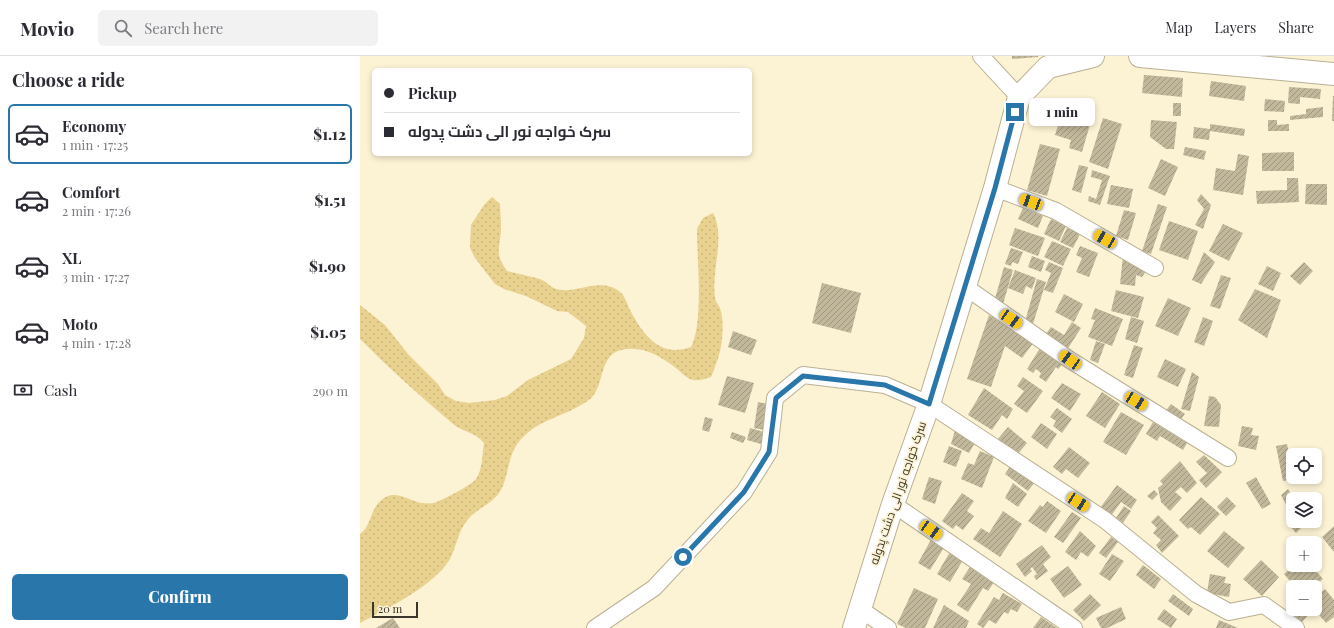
<!DOCTYPE html>
<meta charset="utf-8">
<style>
body{margin:0;font-family:"Playfair Display",Cairo,serif;background:#f2f2f3;color:#2b2b33;height:100vh;display:flex;flex-direction:column;font-size:15px;white-space:nowrap}
*{box-sizing:border-box;margin:0}
p{font-size:13px;color:#7c7c81}
.icon{flex:none;width:22px;height:22px;fill:none;stroke:currentColor;stroke-width:2;stroke-linecap:round;stroke-linejoin:round}
.map{position:relative;flex:1;overflow:hidden}
.panel{display:flex;flex-direction:column;background:#fff;width:360px}
.panel>*{flex:none}
.guide{position:absolute;left:12px;top:12px;width:380px;height:88px;border-radius:6px;box-shadow:0 2px 6px #0003;display:grid;align-content:center;height:88px;padding:0 12px;background:#fff}
.tools{position:absolute;left:926px;top:392px;display:grid;gap:8px}
.tools a{display:grid;place-items:center;width:36px;height:36px;border-radius:6px;background:#fff;box-shadow:0 2px 6px #0003;font-size:20px}
.scale{position:absolute;left:12px;bottom:10px;width:46px;box-sizing:border-box;padding-left:4px;border:2px solid #3a362b;border-top:0;font-size:11px;line-height:14px;white-space:nowrap;color:#3a362b;-webkit-text-stroke:3px #fcf2d4;paint-order:stroke}
.end{position:absolute;width:18px;height:18px;margin:-9px;border:5px solid #2977aa;background:#fff;box-shadow:0 0 0 2px #fff}
.from{border-radius:50%}
.bubble{position:absolute;height:28px;border-radius:6px;background:#fff;box-shadow:0 2px 6px #0003;font-size:13px;font-weight:800;line-height:28px;text-align:center}
.car{position:absolute;width:12px;height:24px;margin:-12px -6px;border-radius:5px;box-shadow:0 0 3px 1px #0007;background:linear-gradient(#f5c518 24%,#345 0 40%,#f5c518 0 76%,#345 0 86%,#f5c518 0)}
.guide b{display:flex;align-items:center;gap:14px;height:38px;font-size:15px}
.guide b+b{border-top:1px solid #e1e1e2}
.guide i{width:10px;height:10px;background:#2b2b33}
ul{padding:0;list-style:none}
li{display:flex;align-items:center;gap:12px;height:60px;margin:0 8px 6px;padding:0 4px;border:2px solid transparent;border-radius:6px}
li div{flex:1}
li b{display:block;font-size:15px}
li em{font-style:normal;font-weight:800}
li.current{border-color:#2977aa}
li>.icon{width:36px;height:36px;stroke-width:1.5}
h2{padding:0 12px;font-size:18px;line-height:48px}
.pay{display:flex;align-items:center;gap:10px;height:44px;padding:0 12px;font-size:15px}
.pay p{margin-inline-start:auto}
.primary-button{display:flex;gap:8px;margin-top:auto;padding:8px 12px}
.primary-button a{flex:1;height:46px;border-radius:6px;background:#2977aa;color:#fff;font-size:16px;font-weight:800;line-height:46px;text-align:center}
header{display:flex;align-items:center;gap:24px;box-sizing:border-box;height:56px;padding:0 20px;background:#fff;border-bottom:1px solid #e1e1e2}
header strong{font-size:19px}
nav{display:flex;gap:22px;margin-inline-start:auto;font-size:14px}
.search{width:280px;height:36px;background:#f2f2f3;display:flex;align-items:center;gap:10px;box-sizing:border-box;padding:0 14px;border-radius:6px;color:#7c7c81;font-size:15px}
main{display:flex;flex:1;min-height:0}
.map>svg:first-child{display:block}
.grass{fill:url(#grass-dots)}
.building{fill:url(#building-hatch)}
.lines{fill:none;stroke-linecap:round;stroke-linejoin:round}
.minor-casing{stroke:#b9b093;stroke-width:18}
.secondary-casing{stroke:#b9b093;stroke-width:24}
.minor{stroke:#fff;stroke-width:16}
.secondary{stroke:#fff;stroke-width:22}
.route{stroke:#2977aa;stroke-width:5}
.labels{text-anchor:middle;stroke-width:3.5;stroke-linejoin:round;paint-order:stroke}
.street-label{font-size:12px;fill:#3a362b;stroke:#fcf2d4}
</style>
<header>
<strong>Movio</strong>
<div class="search"><svg class="icon" aria-label="search" viewBox="0 0 24 24"><circle cx="10" cy="10" r="6"/><path d="M15 15l6 6"/></svg>Search here</div>
<nav><a>Map</a><a>Layers</a><a>Share</a></nav>
</header>
<main>
<section class="panel">
<h2>Choose a ride</h2>
<ul>
<li class="current"><svg class="icon" aria-label="car" viewBox="0 0 24 24"><path d="M5 17H2v-5l4-1 3-4h7l3 4 3 1v5h-3M9 17h6M6 11h13"/><circle cx="7" cy="17" r="2"/><circle cx="17" cy="17" r="2"/></svg><div><b>Economy</b><p>1 min · 17:25</p></div><em>$1.12</em></li>
<li><svg class="icon" aria-label="car" viewBox="0 0 24 24"><path d="M5 17H2v-5l4-1 3-4h7l3 4 3 1v5h-3M9 17h6M6 11h13"/><circle cx="7" cy="17" r="2"/><circle cx="17" cy="17" r="2"/></svg><div><b>Comfort</b><p>2 min · 17:26</p></div><em>$1.51</em></li>
<li><svg class="icon" aria-label="car" viewBox="0 0 24 24"><path d="M5 17H2v-5l4-1 3-4h7l3 4 3 1v5h-3M9 17h6M6 11h13"/><circle cx="7" cy="17" r="2"/><circle cx="17" cy="17" r="2"/></svg><div><b>XL</b><p>3 min · 17:27</p></div><em>$1.90</em></li>
<li><svg class="icon" aria-label="car" viewBox="0 0 24 24"><path d="M5 17H2v-5l4-1 3-4h7l3 4 3 1v5h-3M9 17h6M6 11h13"/><circle cx="7" cy="17" r="2"/><circle cx="17" cy="17" r="2"/></svg><div><b>Moto</b><p>4 min · 17:28</p></div><em>$1.05</em></li>
</ul>
<div class="pay"><svg class="icon" aria-label="cash" viewBox="0 0 24 24"><path d="M3 7h18v10H3z"/><circle cx="12" cy="12" r="2"/></svg>Cash<p>290 m</p></div>
<div class="primary-button"><a>Confirm</a></div>
</section>
<div class="map">
<svg width="974" height="572" viewBox="0 0 974 572">
<defs>
<pattern id="grass-dots" width="8" height="8" patternUnits="userSpaceOnUse"><rect width="8" height="8" fill="#e9d28f"/><path d="M2 2h.1M6 6h.1" fill="none" stroke="#c9b57c" stroke-width="1.8" stroke-linecap="round"/></pattern>
<pattern id="building-hatch" width="6" height="6" patternUnits="userSpaceOnUse"><rect width="6" height="6" fill="#c1b79a"/><path d="M-1 1l2-2M0 6l6-6M5 7l2-2" fill="none" stroke="#9e967e"/></pattern>
</defs>
<rect width="100%" height="100%" fill="#fcf2d4"/>
<!-- grass -->
<path class="grass" d="M 132,141 L 140,148 C 140,155 141,163 141,170 C 141,192 133,195 147,215 C 158,218 169,220 180,223 C 188,226 190,233 201,234 C 220,236 242,221 260,236 C 264,239 267,247 269,252 C 282,277 299,303 331,291 C 344,266 337,203 337,173 L 343,162 L 353,157 C 366,182 351,213 355,241 C 355,245 358,248 360,252 C 363,261 363,273 362,283 C 361,296 356,309 351,321 C 344,323 337,326 330,323 C 325,321 320,315 316,312 C 299,299 280,288 258,295 C 239,302 244,332 230,343 C 207,361 177,362 158,387 C 148,400 149,417 142,432 C 135,447 119,451 109,462 C 98,474 97,489 90,503 C 75,529 27,553 0,567 L 0,478 C 13,469 9,450 26,441 C 37,435 50,445 61,447 C 65,447 70,448 74,447 C 81,445 112,429 116,423 C 123,413 122,398 124,387 C 114,375 104,377 93,368 C 61,341 30,313 0,283 L 0,249 L 25,269 L 48,298 L 78,328 L 85,339 L 96,345 L 109,347 L 135,344 L 147,340 L 168,324 L 211,303 L 224,282 L 226,270 L 208,256 L 197,255 L 166,240 L 144,233 L 135,228 L 115,202 L 110,192 L 111,169 L 124,149 Z"/>
<!-- building -->
<g class="building">
<path d="M 652,0 L 678,0 L 678,1 L 652,3 Z"/>
<path d="M 784,19 L 823,22 L 822,41 L 782,37 Z"/>
<path d="M 851,25 L 886,30 L 884,45 L 849,40 Z"/>
<path d="M 929,31 L 961,33 L 960,43 L 940,41 L 940,48 L 928,47 Z"/>
<path d="M 973,40 L 974,40 L 974,65 L 972,65 Z"/>
<path d="M 905,43 L 925,45 L 924,56 L 904,55 Z"/>
<rect x="813" y="47" width="8" height="13"/>
<path d="M 704,50 L 733,58 L 722,96 L 709,92 L 711,84 L 695,79 Z"/>
<path d="M 963,51 L 963,61 L 930,64 L 930,60 L 946,58 L 946,53 Z"/>
<path d="M 743,62 L 762,68 L 748,113 L 729,106 Z"/>
<path d="M 791,64 L 817,66 L 814,93 L 806,93 L 790,81 Z"/>
<path d="M 908,64 L 917,64 L 917,69 L 929,68 L 929,75 L 908,75 Z"/>
<path d="M 850,68 L 885,73 L 884,80 L 850,75 L 849,84 L 833,82 L 834,71 L 850,73 Z"/>
<path d="M 680,88 L 700,93 L 687,140 L 667,134 Z"/>
<path d="M 825,91 L 846,95 L 844,104 L 823,99 Z"/>
<path d="M 934,96 L 934,115 L 902,115 L 902,97 Z"/>
<path d="M 878,98 L 889,100 L 883,139 L 853,134 L 856,112 L 875,115 Z"/>
<path d="M 801,103 L 818,111 L 805,140 L 788,132 Z"/>
<path d="M 719,109 L 728,111 L 721,137 L 712,134 Z"/>
<path d="M 732,114 L 750,120 L 740,149 L 728,145 L 729,140 L 736,143 L 742,124 L 731,121 Z"/>
<path d="M 927,122 L 938,122 L 939,146 L 897,148 L 896,135 L 927,134 Z"/>
<path d="M 946,128 L 967,128 L 967,149 L 945,148 Z"/>
<path d="M 751,129 L 773,133 L 769,152 L 747,148 Z"/>
<path d="M 841,138 L 851,149 L 843,173 L 835,169 L 844,153 L 837,144 Z"/>
<path d="M 798,148 L 807,151 L 791,198 L 782,195 Z"/>
<path d="M 663,152 L 683,160 L 678,172 L 658,163 Z"/>
<path d="M 764,154 L 776,157 L 768,184 L 756,180 Z"/>
<path d="M 691,163 L 706,170 L 699,185 L 684,178 Z"/>
<path d="M 809,165 L 838,175 L 828,204 L 799,194 Z"/>
<path d="M 863,168 L 883,177 L 869,205 L 849,195 Z"/>
<path d="M 655,172 L 685,182 L 678,200 L 649,189 Z"/>
<path d="M 707,172 L 720,178 L 713,192 L 700,186 Z"/>
<path d="M 692,185 L 711,193 L 703,210 L 684,201 Z"/>
<path d="M 720,190 L 738,197 L 729,221 L 716,216 L 722,202 L 716,199 Z"/>
<path d="M 651,192 L 663,196 L 658,208 L 652,206 L 651,210 L 645,208 Z"/>
<path d="M 844,196 L 855,206 L 841,228 L 832,224 Z"/>
<path d="M 672,200 L 685,205 L 681,216 L 668,211 Z"/>
<path d="M 763,200 L 786,215 L 782,221 L 776,219 L 775,230 L 760,228 Z"/>
<path d="M 689,206 L 703,212 L 693,237 L 684,234 L 691,217 L 685,214 Z"/>
<path d="M 944,206 L 953,215 L 940,229 L 930,220 Z"/>
<path d="M 907,210 L 921,217 L 913,235 L 898,228 Z"/>
<path d="M 644,211 L 653,214 L 643,248 L 634,246 Z"/>
<path d="M 655,214 L 676,222 L 672,233 L 666,230 L 663,238 L 648,232 Z"/>
<path d="M 861,219 L 871,222 L 860,253 L 850,250 Z"/>
<path d="M 677,223 L 686,226 L 672,271 L 664,269 Z"/>
<path d="M 462,227 L 501,237 L 491,277 L 452,267 Z"/>
<path d="M 895,233 L 921,244 L 907,282 L 878,264 Z"/>
<path d="M 756,234 L 784,241 L 778,262 L 751,255 Z"/>
<path d="M 704,238 L 723,248 L 714,266 L 695,256 Z"/>
<path d="M 808,242 L 831,252 L 818,280 L 795,270 Z"/>
<path d="M 735,252 L 763,263 L 752,290 L 728,281 L 735,264 L 731,263 Z"/>
<path d="M 629,259 L 674,286 L 662,302 L 645,290 L 631,331 L 607,323 Z"/>
<path d="M 771,261 L 784,265 L 777,287 L 765,283 Z"/>
<path d="M 843,261 L 853,265 L 844,290 L 834,286 Z"/>
<path d="M 712,266 L 721,272 L 705,297 L 683,282 L 691,271 L 704,279 Z"/>
<path d="M 373,275 L 397,284 L 391,299 L 368,291 Z"/>
<path d="M 736,285 L 745,288 L 738,307 L 730,304 Z"/>
<path d="M 774,289 L 783,292 L 773,322 L 764,319 Z"/>
<path d="M 680,292 L 702,309 L 698,313 L 696,311 L 686,326 L 679,321 L 681,317 L 676,313 L 673,317 L 667,313 Z"/>
<path d="M 805,303 L 826,313 L 818,331 L 797,321 Z"/>
<path d="M 832,316 L 839,321 L 830,355 L 821,353 Z"/>
<path d="M 367,320 L 394,327 L 385,357 L 358,349 Z"/>
<path d="M 663,321 L 683,335 L 667,357 L 654,348 L 664,335 L 657,330 Z"/>
<path d="M 702,327 L 721,338 L 710,355 L 691,342 Z"/>
<path d="M 624,332 L 653,353 L 647,363 L 642,359 L 632,374 L 608,359 Z"/>
<path d="M 742,336 L 760,348 L 745,372 L 726,360 Z"/>
<path d="M 849,340 L 855,341 L 861,349 L 859,371 L 844,370 Z"/>
<path d="M 398,346 L 408,348 L 404,374 L 394,372 Z"/>
<path d="M 811,348 L 825,358 L 818,367 L 804,357 Z"/>
<path d="M 697,352 L 712,363 L 702,377 L 693,370 L 696,365 L 690,361 Z"/>
<path d="M 761,356 L 784,369 L 766,399 L 743,386 Z"/>
<path d="M 345,361 L 353,363 L 349,376 L 342,374 Z"/>
<path d="M 793,366 L 827,387 L 823,394 L 800,380 L 797,385 L 786,378 Z"/>
<path d="M 681,367 L 697,378 L 687,393 L 671,381 Z"/>
<path d="M 882,370 L 893,372 L 891,379 L 899,380 L 896,394 L 878,390 Z"/>
<path d="M 596,371 L 617,383 L 609,397 L 591,388 Z"/>
<path d="M 648,371 L 667,387 L 657,399 L 637,384 Z"/>
<path d="M 390,372 L 404,376 L 401,388 L 387,384 Z"/>
<path d="M 372,376 L 386,381 L 383,387 L 370,382 Z"/>
<path d="M 927,388 L 934,423 L 923,425 L 916,390 Z"/>
<path d="M 589,390 L 602,395 L 596,411 L 583,406 Z"/>
<path d="M 709,391 L 730,407 L 718,422 L 706,413 L 702,418 L 693,411 Z"/>
<path d="M 620,395 L 634,401 L 622,432 L 601,423 L 608,407 L 614,409 Z"/>
<path d="M 844,399 L 862,416 L 846,432 L 839,424 L 847,417 L 836,406 Z"/>
<path d="M 820,405 L 837,427 L 827,437 L 821,431 L 815,436 L 822,442 L 810,455 L 801,446 L 798,432 L 803,428 L 800,425 Z"/>
<path d="M 651,409 L 675,426 L 668,435 L 645,418 Z"/>
<path d="M 569,421 L 582,425 L 575,448 L 562,443 Z"/>
<path d="M 896,421 L 911,448 L 902,453 L 886,427 Z"/>
<path d="M 653,427 L 667,438 L 658,451 L 645,442 Z"/>
<path d="M 757,429 L 777,444 L 771,453 L 761,446 L 751,460 L 740,452 Z"/>
<path d="M 928,433 L 935,443 L 933,443 L 933,462 L 921,439 Z"/>
<path d="M 794,434 L 798,438 L 792,444 L 787,440 Z"/>
<path d="M 602,437 L 614,445 L 607,455 L 614,460 L 603,474 L 596,469 L 593,473 L 582,465 Z"/>
<path d="M 841,441 L 860,458 L 840,479 L 831,471 L 828,473 L 819,464 Z"/>
<path d="M 867,441 L 876,450 L 866,460 L 857,451 Z"/>
<path d="M 687,445 L 701,455 L 686,477 L 668,465 L 680,449 L 683,451 Z"/>
<path d="M 764,450 L 771,455 L 763,467 L 756,462 Z"/>
<path d="M 643,455 L 662,468 L 640,501 L 613,483 L 621,472 L 629,477 Z"/>
<path d="M 712,456 L 721,462 L 703,487 L 694,481 Z"/>
<path d="M 798,459 L 819,480 L 802,497 L 796,489 L 801,484 L 793,477 L 797,472 L 791,466 Z"/>
<path d="M 933,465 L 944,465 L 941,467 L 943,470 L 936,477 L 929,469 Z"/>
<path d="M 974,470 L 974,496 L 962,481 Z"/>
<path d="M 720,475 L 736,490 L 728,501 L 721,496 L 716,504 L 705,496 Z"/>
<path d="M 864,475 L 885,492 L 868,512 L 847,495 Z"/>
<path d="M 751,481 L 758,486 L 746,502 L 739,497 Z"/>
<path d="M 572,482 L 585,490 L 570,514 L 558,507 Z"/>
<path d="M 682,489 L 691,501 L 683,508 L 688,515 L 676,524 L 674,520 L 677,518 L 672,511 L 670,513 L 672,515 L 665,521 L 656,508 Z"/>
<path d="M 590,496 L 603,504 L 590,526 L 577,518 Z"/>
<path d="M 752,498 L 764,505 L 750,525 L 739,518 Z"/>
<path d="M 901,504 L 919,521 L 902,540 L 883,523 Z"/>
<path d="M 783,509 L 801,523 L 794,533 L 776,519 Z"/>
<path d="M 935,509 L 951,509 L 963,523 L 953,531 L 935,531 L 924,518 Z"/>
<path d="M 708,510 L 722,529 L 704,542 L 690,523 Z"/>
<path d="M 610,511 L 634,526 L 628,535 L 623,532 L 608,556 L 597,549 L 611,528 L 602,523 Z"/>
<path d="M 850,518 L 866,521 L 864,527 L 871,528 L 869,541 L 847,537 Z"/>
<path d="M 554,532 L 578,543 L 565,572 L 546,572 L 537,568 Z"/>
<path d="M 965,533 L 974,544 L 974,561 L 966,567 L 954,553 L 955,541 Z"/>
<path d="M 643,537 L 662,548 L 657,556 L 651,553 L 648,558 L 644,556 L 636,568 L 629,564 L 623,572 L 617,568 L 634,541 L 639,544 Z"/>
<path d="M 730,538 L 741,549 L 724,565 L 713,554 Z"/>
<path d="M 813,538 L 833,553 L 829,560 L 808,545 Z"/>
<path d="M 584,549 L 609,565 L 606,572 L 573,572 Z"/>
<path d="M 761,551 L 766,563 L 747,572 L 741,572 L 736,562 Z"/>
<path d="M 804,553 L 817,563 L 811,572 L 797,563 Z"/>
<path d="M 942,553 L 953,554 L 942,566 L 935,560 Z"/>
<path d="M 681,561 L 697,572 L 673,572 Z"/>
<path d="M 33,562 L 40,572 L 16,572 Z"/>
<path d="M 859,564 L 878,572 L 856,572 Z"/>
</g>
<g class="lines">
<!-- minor casing -->
<g class="minor-casing">
<g id="minor">
<path d="M 621,0 L 659,41"/>
<path d="M 635,132 L 696,155 L 795,212"/>
<path d="M 604,230 L 710,304 L 868,402"/>
<path d="M 533,448 L 714,572"/>
<path d="M 500,553 L 528,572"/>
<path d="M 235,572 L 294,532 L 384,436 L 409,396 L 415,342 L 443,319 L 525,329 L 569,348 L 745,464 L 836,538 L 869,556 L 904,549 L 936,572"/>
</g>
</g>
<!-- secondary casing -->
<g class="secondary-casing">
<g id="secondary">
<path d="M 780,0 L 974,18"/>
<path d="M 494,572 L 533,448 L 569,348 L 635,132 L 659,41 L 688,11 L 733,0"/>
</g>
</g>
<!-- minor -->
<use href="#minor" class="minor"/>
<!-- secondary -->
<use href="#secondary" class="secondary"/>
</g>
<g class="lines">
<!-- route -->
<path class="route" d="M 323,501 L 384,436 L 409,396 L 416,342 L 443,320 L 525,329 L 569,348 L 635,132 L 655,56"/>
</g>
<g class="labels">
<!-- street labels -->
<g class="street-label">
<text transform="translate(538 437) rotate(-71)" y="4">سرک خواجه نور الی دشت پدوله</text>
</g>
</g>
</svg>
<div class="tools">
<a><svg class="icon" aria-label="locate" viewBox="0 0 24 24"><circle cx="12" cy="12" r="6"/><path d="M12 2v4M12 18v4M2 12h4M18 12h4"/></svg></a>
<a><svg class="icon" aria-label="layers" viewBox="0 0 24 24"><path d="M12 4l9 5-9 5-9-5zM3 14l9 5 9-5"/></svg></a>
<a>+</a>
<a>−</a>
</div>
<div class="scale">20 m</div>
<i class="end from" style="left:323px;top:501px"></i>
<i class="end" style="left:655px;top:56px"></i>
<div class="bubble" style="left:669px;top:42px;width:66px">1 min</div>
<i class="car" style="left:671px;top:146px;rotate:290deg"></i>
<i class="car" style="left:745px;top:183px;rotate:300deg"></i>
<i class="car" style="left:651px;top:263px;rotate:125deg"></i>
<i class="car" style="left:710px;top:304px;rotate:305deg"></i>
<i class="car" style="left:776px;top:345px;rotate:122deg"></i>
<i class="car" style="left:718px;top:446px;rotate:123deg"></i>
<i class="car" style="left:571px;top:474px;rotate:124deg"></i>
<div class="guide">
<b><i class="from"></i>Pickup</b>
<b><i></i>سرک خواجه نور الی دشت پدوله</b>
</div>
</div>
</main>
